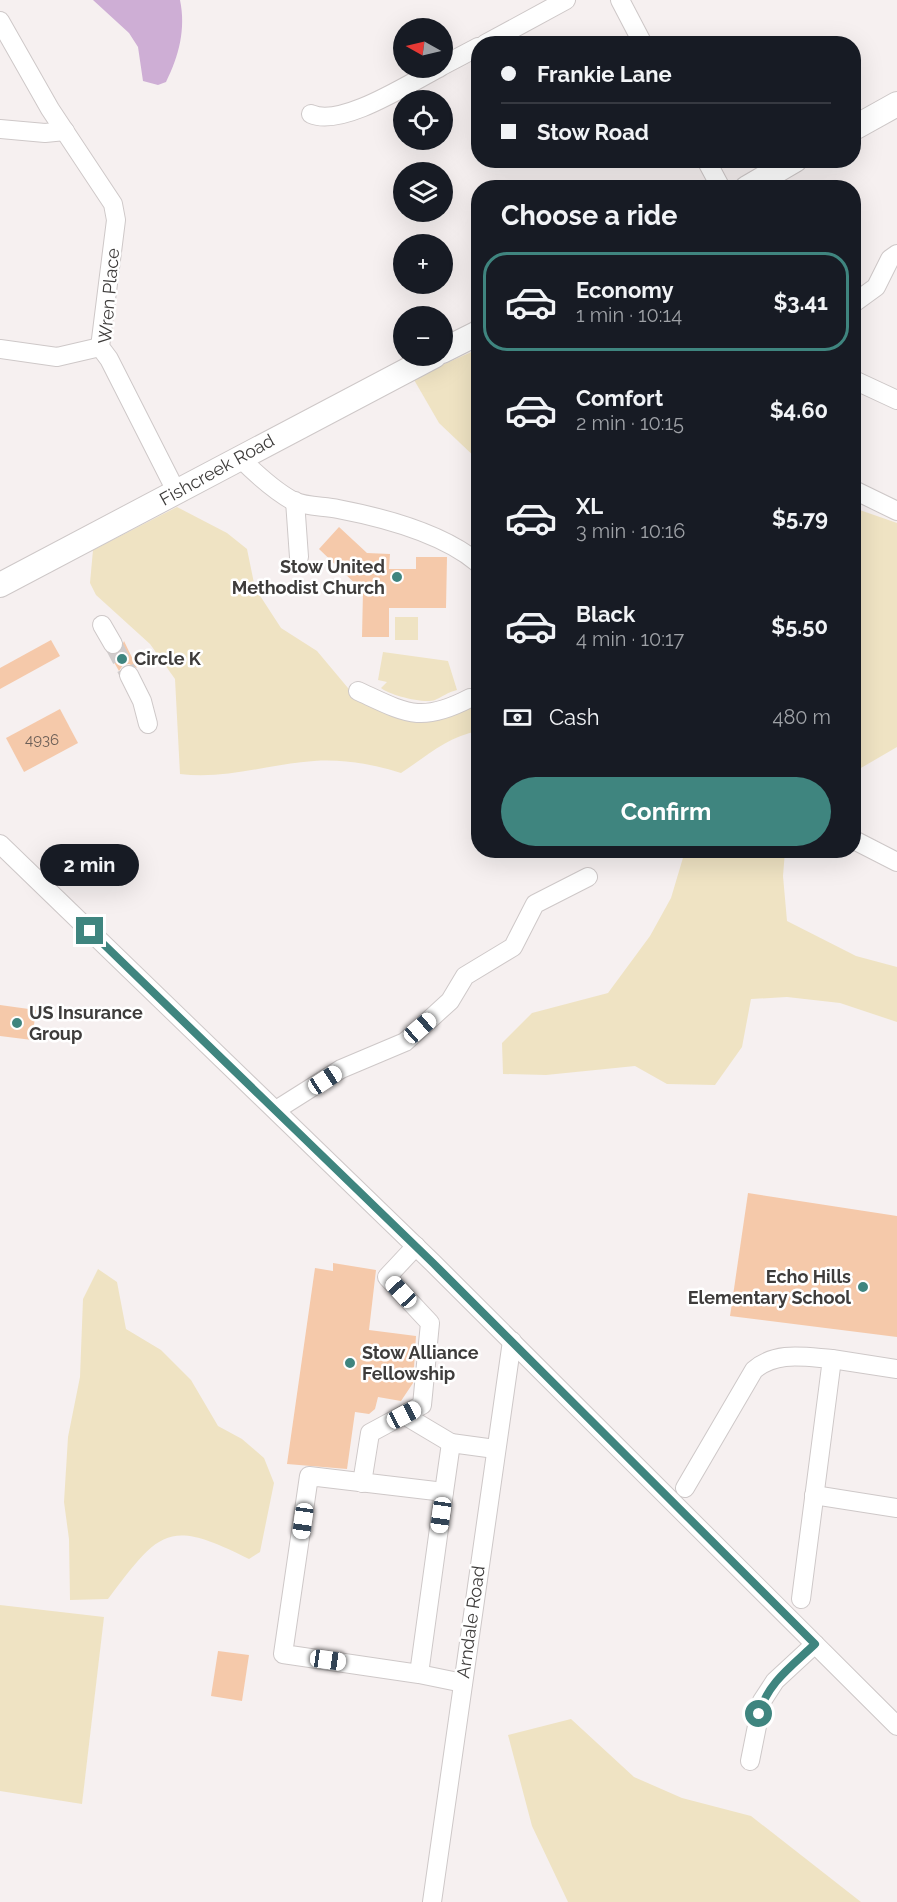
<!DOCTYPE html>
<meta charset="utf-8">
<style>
body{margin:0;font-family:Raleway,sans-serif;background:#242831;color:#f1f3f6;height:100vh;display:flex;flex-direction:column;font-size:22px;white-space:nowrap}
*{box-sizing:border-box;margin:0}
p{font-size:20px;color:#9ea1a6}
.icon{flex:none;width:33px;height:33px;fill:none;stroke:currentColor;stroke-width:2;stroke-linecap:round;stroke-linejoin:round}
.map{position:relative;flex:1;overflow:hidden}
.details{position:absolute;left:471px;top:180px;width:390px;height:678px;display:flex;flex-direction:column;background:#171b24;border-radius:24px;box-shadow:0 6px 24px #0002}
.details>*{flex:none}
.banner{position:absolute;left:471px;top:36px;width:390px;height:132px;border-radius:24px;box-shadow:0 6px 24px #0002;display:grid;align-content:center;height:132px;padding:0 30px;background:#171b24}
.needle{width:39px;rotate:278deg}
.controls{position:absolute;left:393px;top:18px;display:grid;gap:12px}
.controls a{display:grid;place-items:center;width:60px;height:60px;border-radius:50%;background:#171b24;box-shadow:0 6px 24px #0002;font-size:30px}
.end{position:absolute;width:27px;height:27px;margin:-14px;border:8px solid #3f857f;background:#fff;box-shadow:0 0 0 3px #fff}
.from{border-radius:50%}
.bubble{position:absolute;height:42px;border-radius:21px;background:#171b24;box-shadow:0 6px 24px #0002;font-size:20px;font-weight:700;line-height:42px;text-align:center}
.car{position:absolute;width:18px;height:36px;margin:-18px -9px;border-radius:8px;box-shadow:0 0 4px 2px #0007;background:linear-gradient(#fff 24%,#345 0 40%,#fff 0 76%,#345 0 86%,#fff 0)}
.banner b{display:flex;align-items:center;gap:21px;height:57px;font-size:22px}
.banner b+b{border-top:2px solid #363941}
.banner i{width:15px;height:15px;background:#f1f3f6}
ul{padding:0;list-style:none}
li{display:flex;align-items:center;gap:18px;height:99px;margin:0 12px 9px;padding:0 18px;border:3px solid transparent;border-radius:24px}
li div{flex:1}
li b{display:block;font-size:22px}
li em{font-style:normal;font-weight:700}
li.active{border-color:#3f857f}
li>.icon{width:54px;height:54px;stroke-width:1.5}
h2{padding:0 30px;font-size:27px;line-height:72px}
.pay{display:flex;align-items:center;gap:15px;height:66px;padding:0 30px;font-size:22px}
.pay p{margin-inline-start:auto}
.primary-button{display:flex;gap:12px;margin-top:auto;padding:12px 30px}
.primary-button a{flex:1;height:69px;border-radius:36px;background:#3f857f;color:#fff;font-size:24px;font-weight:700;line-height:69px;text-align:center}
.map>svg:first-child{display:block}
.green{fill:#efe3c3}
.water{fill:#ceaed5}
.building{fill:#f5c9aa}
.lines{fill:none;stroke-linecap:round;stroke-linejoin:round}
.minor-tunnel{stroke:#d1cccc;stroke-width:18;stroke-dasharray:18 9;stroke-linecap:butt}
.minor-casing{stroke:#cec8c8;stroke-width:20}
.major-casing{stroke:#cec8c8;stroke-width:26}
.minor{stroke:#fff;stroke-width:18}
.major{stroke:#fff;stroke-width:24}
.route{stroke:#3f857f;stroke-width:8}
.poi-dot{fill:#3f857f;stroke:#fff;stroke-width:2}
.labels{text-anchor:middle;stroke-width:5;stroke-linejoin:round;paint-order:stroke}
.number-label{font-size:15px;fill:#6c5f57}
.street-label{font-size:18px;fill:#3e3c3b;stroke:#fff}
.poi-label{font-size:18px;font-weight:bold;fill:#3e3c3b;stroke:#fff;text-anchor:start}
</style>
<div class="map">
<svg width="897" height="1902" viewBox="0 0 897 1902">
<rect width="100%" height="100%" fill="#f6f0f0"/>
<!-- green -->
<g class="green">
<path d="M 478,349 L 478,460 L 439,423 L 413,378 Z"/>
<path d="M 177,507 L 227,533 L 247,549 L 255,588 L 281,628 L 317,651 L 348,688 L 360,697 L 377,708 L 478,702 L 478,731 C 447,737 427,756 401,773 C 372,764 344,759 314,761 C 269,764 225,780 180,774 L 175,679 L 150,644 L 96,595 L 90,583 L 93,550 Z"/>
<path d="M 854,508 L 897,523 L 897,747 L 854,772 Z"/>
<rect x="395" y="617" width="23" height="23"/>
<path d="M 383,652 L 448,661 L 457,690 C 448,692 442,697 435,700 C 424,704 389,695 381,688 L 387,682 L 378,680 Z"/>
<path d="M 685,851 L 785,851 L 783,876 L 787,921 L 856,956 L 897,967 L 897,1022 L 840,1003 L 787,997 L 751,999 L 742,1047 L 715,1085 L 667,1084 L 635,1066 L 546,1075 L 503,1074 L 502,1043 L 532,1013 L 608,993 L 650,936 L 671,898 Z"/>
<path d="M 98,1269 L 117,1282 L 126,1329 L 161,1350 L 191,1380 L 218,1426 L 242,1439 L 264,1458 L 274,1483 L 260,1552 L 249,1559 C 168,1518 160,1530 108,1599 L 70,1600 L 69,1539 L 64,1502 L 68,1437 L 80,1377 L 83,1299 Z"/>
<path d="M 0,1605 L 104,1617 L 82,1804 L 0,1791 Z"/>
<path d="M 571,1719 L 634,1777 L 682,1798 L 751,1816 L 861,1902 L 568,1902 L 532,1826 L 508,1735 Z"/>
</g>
<!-- water -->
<path class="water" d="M 93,0 L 180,0 C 186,29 179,56 166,82 L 158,85 L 143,81 L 138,47 L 129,33 Z"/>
<!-- building -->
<g class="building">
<path d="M 339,527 L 367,553 L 390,554 L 389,569 L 416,569 L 416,557 L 447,557 L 446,608 L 389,608 L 389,637 L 362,637 L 363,591 L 319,549 Z"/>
<path d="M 51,640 L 60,656 L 0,689 L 0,668 Z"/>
<path d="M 124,641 L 137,668 L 129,664 L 123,665 L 119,671 L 110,655 L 119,653 Z"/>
<path d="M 60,709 L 78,743 L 24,772 L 6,738 Z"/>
<path d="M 0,1005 L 36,1010 L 32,1040 L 0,1036 Z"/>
<path d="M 748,1193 L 897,1216 L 897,1337 L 730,1316 Z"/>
<path d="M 333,1263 L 376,1270 L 369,1330 L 416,1336 L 413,1383 L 401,1401 L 378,1397 L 375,1409 L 369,1414 L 355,1412 L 347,1469 L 287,1464 L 315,1268 L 333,1271 Z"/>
<path d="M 218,1651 L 249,1655 L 242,1701 L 211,1696 Z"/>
</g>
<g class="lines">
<!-- minor-tunnel -->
<path class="minor-tunnel" d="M 113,644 L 129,675"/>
<!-- minor casing -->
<g class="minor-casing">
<g id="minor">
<path d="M 620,0 L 643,44"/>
<path d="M 0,21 L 50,109 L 113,204 L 116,220 L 100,347 L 109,359 L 177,493"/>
<path d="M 485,44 L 566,0"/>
<path d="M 442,66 L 478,47"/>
<path d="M 311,114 C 342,128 411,82 439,68"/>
<path d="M 0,129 L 45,133 L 65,131"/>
<path d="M 706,160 L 721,188"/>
<path d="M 854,303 L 876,287 L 890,259 L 897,254"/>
<path d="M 0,349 L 57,357 L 100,347"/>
<path d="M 854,380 L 897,400"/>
<path d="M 240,458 C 256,474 273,490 293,501 C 307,507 324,506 338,509 C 385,518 442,533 478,563"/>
<path d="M 854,490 L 897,511"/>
<path d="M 295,501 L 299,557"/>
<path d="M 102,625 L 113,644"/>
<path d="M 129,675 L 142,701 L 148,724"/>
<path d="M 358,691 C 406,713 420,724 470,698"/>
<path d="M 854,840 L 897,862"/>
<path d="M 0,844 L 433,1263 L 897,1726"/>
<path d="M 276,1110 L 341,1069 L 405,1042 L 450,1001 L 465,976 L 513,947 L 535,904 L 588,877"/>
<path d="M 832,1359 L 897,1369"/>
<path d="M 404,1415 L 451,1443"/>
<path d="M 362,1483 L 370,1433 L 422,1405 L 430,1323 L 387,1277 L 416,1246"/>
<path d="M 685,1488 L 754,1370 C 776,1351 804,1357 832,1359 L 801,1599"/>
<path d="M 444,1492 L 451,1443 L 495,1449"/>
<path d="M 814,1495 L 897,1508"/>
<path d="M 419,1674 L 444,1492 L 309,1476 L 283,1654 L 419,1674 L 463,1683"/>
<path d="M 750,1761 L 762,1701 L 775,1681 L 815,1644"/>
<path d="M 432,1902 L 512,1341"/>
</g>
</g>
<!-- major casing -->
<g class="major-casing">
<g id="major">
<path d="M 854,128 L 897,104"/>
<path d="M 747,188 L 795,160"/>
<path d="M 442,351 L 478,333"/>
<path d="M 0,585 L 434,356"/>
</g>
</g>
<!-- minor -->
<use href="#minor" class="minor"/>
<!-- major -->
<use href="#major" class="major"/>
</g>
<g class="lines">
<!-- route -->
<path class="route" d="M 90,931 L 433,1263 L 815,1644 C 793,1665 767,1683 759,1714"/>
</g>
<!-- markers -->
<g class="poi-dot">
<circle cx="397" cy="577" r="6"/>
<circle cx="122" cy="659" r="6"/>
<circle cx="17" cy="1023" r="6"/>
<circle cx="863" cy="1287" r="6"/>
<circle cx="350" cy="1363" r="6"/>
</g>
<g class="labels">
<!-- number labels -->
<g class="number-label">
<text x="42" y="745">4936</text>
</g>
<!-- street labels -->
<g class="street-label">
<text transform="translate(109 296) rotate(-85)" y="6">Wren Place</text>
<text transform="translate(217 470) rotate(-29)" y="6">Fishcreek Road</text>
<text transform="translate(471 1622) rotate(-82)" y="6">Arndale Road</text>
</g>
<!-- poi labels -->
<g class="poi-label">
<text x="385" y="573" text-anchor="end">Stow United<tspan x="385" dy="21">Methodist Church</tspan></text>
<text x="134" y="665">Circle K</text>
<text x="29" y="1019">US Insurance<tspan x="29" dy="21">Group</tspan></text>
<text x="851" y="1283" text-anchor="end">Echo Hills<tspan x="851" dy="21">Elementary School</tspan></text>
<text x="362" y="1359">Stow Alliance<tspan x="362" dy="21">Fellowship</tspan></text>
</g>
</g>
</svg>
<div class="controls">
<a><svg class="needle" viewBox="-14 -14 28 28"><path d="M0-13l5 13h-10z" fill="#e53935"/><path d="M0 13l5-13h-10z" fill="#9ea1a6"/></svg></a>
<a><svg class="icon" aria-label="locate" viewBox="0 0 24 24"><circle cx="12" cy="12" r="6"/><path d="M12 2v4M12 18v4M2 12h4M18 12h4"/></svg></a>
<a><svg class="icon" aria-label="layers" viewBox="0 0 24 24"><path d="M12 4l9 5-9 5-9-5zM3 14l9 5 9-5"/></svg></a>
<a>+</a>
<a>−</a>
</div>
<i class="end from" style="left:759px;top:1714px"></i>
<i class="end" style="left:90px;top:931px"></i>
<div class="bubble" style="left:40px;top:844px;width:99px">2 min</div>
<i class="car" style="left:420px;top:1028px;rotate:49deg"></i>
<i class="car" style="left:325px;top:1080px;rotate:57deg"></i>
<i class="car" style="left:401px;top:1292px;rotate:317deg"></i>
<i class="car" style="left:404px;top:1415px;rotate:62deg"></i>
<i class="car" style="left:441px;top:1515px;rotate:188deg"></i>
<i class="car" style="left:303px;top:1521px;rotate:188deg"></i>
<i class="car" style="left:328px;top:1660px;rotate:98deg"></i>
<div class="banner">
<b><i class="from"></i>Frankie Lane</b>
<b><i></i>Stow Road</b>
</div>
<section class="details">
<h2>Choose a ride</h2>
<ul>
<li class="active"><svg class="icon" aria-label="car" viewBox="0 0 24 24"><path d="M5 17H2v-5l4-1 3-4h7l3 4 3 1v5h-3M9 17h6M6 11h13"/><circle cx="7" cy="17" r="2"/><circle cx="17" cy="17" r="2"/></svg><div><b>Economy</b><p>1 min · 10:14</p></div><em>$3.41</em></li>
<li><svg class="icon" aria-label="car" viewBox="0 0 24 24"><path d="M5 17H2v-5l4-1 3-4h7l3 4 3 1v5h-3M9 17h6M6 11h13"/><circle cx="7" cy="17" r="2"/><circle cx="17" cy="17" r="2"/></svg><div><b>Comfort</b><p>2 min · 10:15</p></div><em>$4.60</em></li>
<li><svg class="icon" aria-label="car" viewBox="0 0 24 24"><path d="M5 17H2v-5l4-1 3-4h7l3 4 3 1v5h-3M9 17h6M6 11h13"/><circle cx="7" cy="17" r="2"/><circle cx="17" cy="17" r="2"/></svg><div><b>XL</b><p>3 min · 10:16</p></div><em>$5.79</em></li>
<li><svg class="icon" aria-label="car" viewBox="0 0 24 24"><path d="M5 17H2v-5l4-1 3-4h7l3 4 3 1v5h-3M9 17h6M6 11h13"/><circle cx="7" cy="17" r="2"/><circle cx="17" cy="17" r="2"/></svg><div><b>Black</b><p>4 min · 10:17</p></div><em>$5.50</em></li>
</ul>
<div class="pay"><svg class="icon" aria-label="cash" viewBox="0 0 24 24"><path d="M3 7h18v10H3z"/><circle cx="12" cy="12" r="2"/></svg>Cash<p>480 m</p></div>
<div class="primary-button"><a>Confirm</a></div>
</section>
</div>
